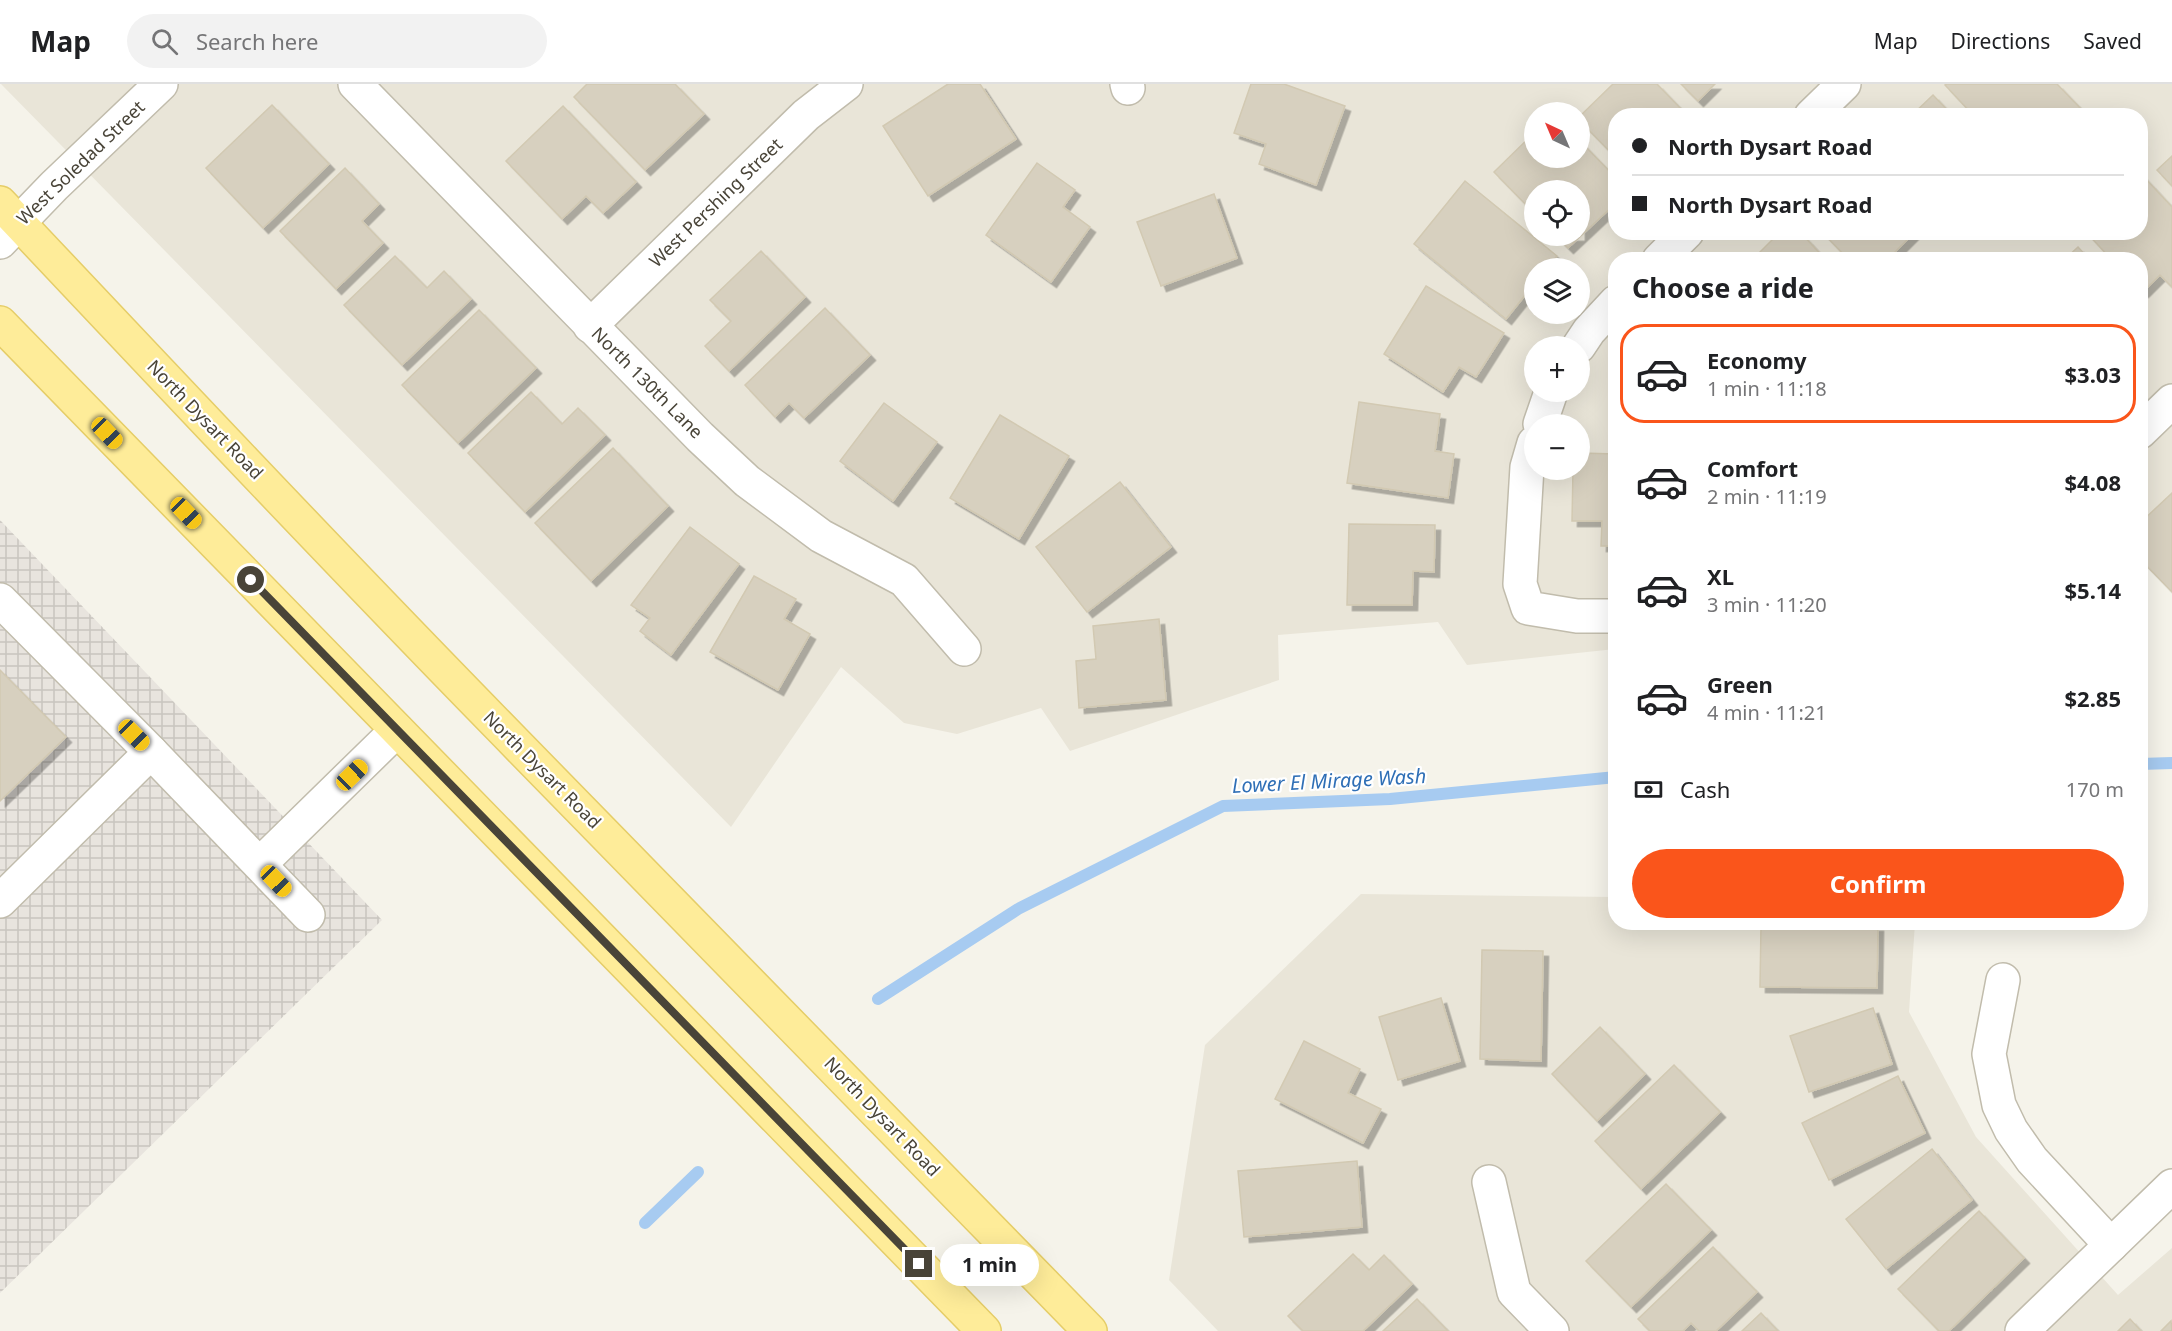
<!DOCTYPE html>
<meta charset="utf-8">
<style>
body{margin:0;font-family:"Noto Sans",sans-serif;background:#f2f2f2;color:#202124;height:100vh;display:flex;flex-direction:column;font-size:22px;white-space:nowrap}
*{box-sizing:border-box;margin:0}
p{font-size:20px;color:#757577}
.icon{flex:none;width:33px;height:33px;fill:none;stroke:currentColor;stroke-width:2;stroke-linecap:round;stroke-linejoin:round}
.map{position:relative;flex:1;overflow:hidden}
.panel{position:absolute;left:1608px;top:168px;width:540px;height:678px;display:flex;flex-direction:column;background:#fff;border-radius:24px;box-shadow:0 6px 24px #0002}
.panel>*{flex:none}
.top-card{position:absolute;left:1608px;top:24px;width:540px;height:132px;border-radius:24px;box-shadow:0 6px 24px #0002;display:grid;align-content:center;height:132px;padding:0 24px;background:#fff}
.needle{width:39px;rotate:316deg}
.controls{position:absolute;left:1524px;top:18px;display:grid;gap:12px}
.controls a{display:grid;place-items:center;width:66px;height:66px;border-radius:50%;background:#fff;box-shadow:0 6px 24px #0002;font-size:30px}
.end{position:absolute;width:27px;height:27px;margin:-14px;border:8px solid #494438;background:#fff;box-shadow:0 0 0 3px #fff}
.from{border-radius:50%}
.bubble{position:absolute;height:42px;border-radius:21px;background:#fff;box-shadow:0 6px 24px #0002;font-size:20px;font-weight:700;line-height:42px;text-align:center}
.car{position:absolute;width:18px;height:36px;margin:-18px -9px;border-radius:8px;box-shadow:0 0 4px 2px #0007;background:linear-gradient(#f5c518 24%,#345 0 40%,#f5c518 0 76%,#345 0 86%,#f5c518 0)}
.top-card b{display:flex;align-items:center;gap:21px;height:57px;font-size:22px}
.top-card b+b{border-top:2px solid #e0e0e0}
.top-card i{width:15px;height:15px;background:#202124}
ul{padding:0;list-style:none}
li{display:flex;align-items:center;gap:18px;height:99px;margin:0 12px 9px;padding:0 12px;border:3px solid transparent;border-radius:24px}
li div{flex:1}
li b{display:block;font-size:22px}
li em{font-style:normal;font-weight:700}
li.on{border-color:#fa551b}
li>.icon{width:54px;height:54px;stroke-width:1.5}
h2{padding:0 24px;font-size:27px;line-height:72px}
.pay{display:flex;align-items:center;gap:15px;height:66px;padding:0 24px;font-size:22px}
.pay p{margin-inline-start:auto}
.primary-button{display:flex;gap:12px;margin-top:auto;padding:12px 24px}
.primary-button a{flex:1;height:69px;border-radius:36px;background:#fa551b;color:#fff;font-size:24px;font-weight:700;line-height:69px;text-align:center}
header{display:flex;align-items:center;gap:36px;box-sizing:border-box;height:84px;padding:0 30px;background:#fff;border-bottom:2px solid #e0e0e0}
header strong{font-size:28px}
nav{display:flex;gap:33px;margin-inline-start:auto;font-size:21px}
.search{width:420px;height:54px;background:#f2f2f2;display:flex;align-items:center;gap:15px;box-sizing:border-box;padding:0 21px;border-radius:33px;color:#757577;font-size:22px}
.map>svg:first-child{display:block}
.residential{fill:#e9e5d8;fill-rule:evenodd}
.industrial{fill:url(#industrial-grid)}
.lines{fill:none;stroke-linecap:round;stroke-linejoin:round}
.stream{stroke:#a7cbf1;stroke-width:12}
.building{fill:#d7d0bf;stroke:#d2c9b2;stroke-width:1.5;filter:url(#shadow)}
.minor-casing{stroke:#c1bcac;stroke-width:36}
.major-casing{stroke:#e5cd68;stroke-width:36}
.minor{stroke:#fff;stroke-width:33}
.major{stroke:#feec99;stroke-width:33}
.route{stroke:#494438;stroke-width:8}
.labels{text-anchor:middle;stroke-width:4.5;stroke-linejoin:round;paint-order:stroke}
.street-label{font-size:18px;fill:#494438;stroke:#fff}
.water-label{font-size:20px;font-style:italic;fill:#2f6fb6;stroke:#fff}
</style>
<header>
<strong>Map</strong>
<div class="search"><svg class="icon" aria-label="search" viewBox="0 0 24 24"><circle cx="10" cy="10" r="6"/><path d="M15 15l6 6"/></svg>Search here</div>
<nav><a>Map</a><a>Directions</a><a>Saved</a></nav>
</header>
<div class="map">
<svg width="2172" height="1247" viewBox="0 0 2172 1247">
<defs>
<pattern id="industrial-grid" width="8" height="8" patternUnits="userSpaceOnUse" patternTransform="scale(1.5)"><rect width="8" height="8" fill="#e8e4de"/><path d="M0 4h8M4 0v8" fill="none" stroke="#c8c5bf"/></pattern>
<filter id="shadow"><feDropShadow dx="5.5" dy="5.5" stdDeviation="0" flood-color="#0004"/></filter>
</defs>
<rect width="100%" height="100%" fill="#f5f3ea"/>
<!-- residential -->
<g class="residential">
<path d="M 1,0 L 2172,0 L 2172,508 L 2141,478 L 2140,176 L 1616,176 L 1615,565 L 1467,581 L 1438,538 L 1278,551 L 1279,596 L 1070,667 L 1041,624 L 957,650 L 904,639 L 841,583 L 731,743 ZM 1534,28 L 1580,28 L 1580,74 L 1534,74 ZM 1616,32 L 2140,32 L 2140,148 L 1616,148 ZM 1534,106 L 1580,106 L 1580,152 L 1534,152 ZM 1534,184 L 1580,184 L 1580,230 L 1534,230 ZM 1534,262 L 1580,262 L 1580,308 L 1534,308 ZM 1534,340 L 1580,340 L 1580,386 L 1534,386 Z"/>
<path d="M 1361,810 L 1615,813 L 1616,838 L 1915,839 L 1909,928 L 1976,1053 L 2118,1211 L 2172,1164 L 2172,1247 L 1218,1247 L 1169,1196 L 1205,961 Z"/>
</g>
<!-- industrial -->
<path class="industrial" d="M 0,436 L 382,836 L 0,1209 Z"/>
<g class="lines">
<!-- stream -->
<g class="stream">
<path d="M 2140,680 L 2172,679"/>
<path d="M 878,915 L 1018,825 L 1223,722 L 1390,715 L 1616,693"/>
<path d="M 645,1139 L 698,1088"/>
</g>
</g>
<!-- building -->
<g class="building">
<path d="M 587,0 L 675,0 L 704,30 L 645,86 L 574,13 Z"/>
<path d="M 948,0 L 980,0 L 1016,55 L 928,112 L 883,42 Z"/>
<path d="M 1251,0 L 1284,0 L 1345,22 L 1316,101 L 1259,80 L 1266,60 L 1234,49 Z"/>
<path d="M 1613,0 L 1657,0 L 1683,27 L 1679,32 L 1616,32 L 1616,74 L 1580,37 L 1580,32 Z"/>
<path d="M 1681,0 L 1715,0 L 1698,17 Z"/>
<path d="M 1947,0 L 2057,0 L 2081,25 L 2075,32 L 1974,32 L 1945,1 Z"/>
<path d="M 1933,11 L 1953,32 L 1911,32 Z"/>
<path d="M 272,21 L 329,80 L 263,144 L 206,84 Z"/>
<path d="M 563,22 L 636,98 L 603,129 L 586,112 L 562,135 L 506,77 Z"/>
<path d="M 1534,49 L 1534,74 L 1580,74 L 1580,57 L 1616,94 L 1616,119 L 1568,164 L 1556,152 L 1580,152 L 1580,106 L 1534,106 L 1534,129 L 1494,88 Z"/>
<path d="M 2172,72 L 2172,102 L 2157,86 Z"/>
<path d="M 1037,79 L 1075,106 L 1063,123 L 1090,143 L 1051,198 L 986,151 Z"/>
<path d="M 345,84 L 379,120 L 362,137 L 383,159 L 336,205 L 280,147 Z"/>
<path d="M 2141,90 L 2172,123 L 2172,203 L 2160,191 L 2143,208 L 2140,205 L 2140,176 L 2112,176 L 2086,148 L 2140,148 Z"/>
<path d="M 1465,97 L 1557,172 L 1547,184 L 1534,184 L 1534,200 L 1506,235 L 1414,160 Z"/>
<path d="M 1214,110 L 1237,174 L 1161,202 L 1137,138 Z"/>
<path d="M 1780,148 L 1800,148 L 1826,176 L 1752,176 Z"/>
<path d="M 1822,148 L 1915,148 L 1887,176 L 1849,176 Z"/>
<path d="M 2078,163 L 2090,176 L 2064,176 Z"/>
<path d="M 761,167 L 805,213 L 729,287 L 705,262 L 731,237 L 710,216 Z"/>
<path d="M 395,172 L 427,204 L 444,187 L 471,215 L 402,281 L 344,221 Z"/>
<path d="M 1426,202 L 1504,249 L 1476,293 L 1459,283 L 1443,308 L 1384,270 Z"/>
<path d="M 825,224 L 870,271 L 804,334 L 789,319 L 775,333 L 745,301 Z"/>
<path d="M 479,226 L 536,284 L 458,359 L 402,301 Z"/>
<path d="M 531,308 L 562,340 L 578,324 L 605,351 L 525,428 L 468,369 Z"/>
<path d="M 1359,318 L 1440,330 L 1435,367 L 1454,370 L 1448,414 L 1347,399 Z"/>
<path d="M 884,319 L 937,358 L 893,417 L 840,377 Z"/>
<path d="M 1000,331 L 1069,372 L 1019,455 L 950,414 Z"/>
<path d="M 613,364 L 668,422 L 591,497 L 535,439 Z"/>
<path d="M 1580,369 L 1616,370 L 1616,462 L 1601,462 L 1602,437 L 1572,437 L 1573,386 L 1580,386 Z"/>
<path d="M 1120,398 L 1171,463 L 1087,528 L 1036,463 Z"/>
<path d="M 2172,409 L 2172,508 L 2140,475 L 2140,439 Z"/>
<path d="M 1349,440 L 1435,441 L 1434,488 L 1413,487 L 1412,521 L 1347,521 Z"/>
<path d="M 690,443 L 739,480 L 671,571 L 640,547 L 650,534 L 631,521 Z"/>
<path d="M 754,492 L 796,515 L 784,535 L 810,550 L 778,606 L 710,568 Z"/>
<path d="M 1159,535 L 1166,616 L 1079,624 L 1076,577 L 1096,575 L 1093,542 Z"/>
<path d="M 0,586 L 66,653 L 0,717 Z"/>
<path d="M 1761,842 L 1878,842 L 1877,904 L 1760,903 Z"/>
<path d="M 1482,866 L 1543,867 L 1541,977 L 1480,975 Z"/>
<path d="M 1441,914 L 1460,977 L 1398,996 L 1379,933 Z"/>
<path d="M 1873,924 L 1892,980 L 1809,1008 L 1790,952 Z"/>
<path d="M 1600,943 L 1645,990 L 1597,1037 L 1552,990 Z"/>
<path d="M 1304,957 L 1360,985 L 1348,1009 L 1381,1025 L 1363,1059 L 1275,1015 Z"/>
<path d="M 1674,981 L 1720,1028 L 1641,1105 L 1595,1057 Z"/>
<path d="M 1898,992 L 1925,1049 L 1829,1096 L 1802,1039 Z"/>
<path d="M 1932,1065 L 1972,1116 L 1886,1185 L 1846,1135 Z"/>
<path d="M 1357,1077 L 1362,1143 L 1244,1153 L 1238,1087 Z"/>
<path d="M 1666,1100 L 1711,1146 L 1631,1223 L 1586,1177 Z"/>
<path d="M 1979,1127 L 2024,1174 L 1949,1247 L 1939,1247 L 1898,1205 Z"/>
<path d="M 1713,1163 L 1757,1208 L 1716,1247 L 1699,1247 L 1691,1239 L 1683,1247 L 1650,1247 L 1638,1235 Z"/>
<path d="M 1353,1170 L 1369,1186 L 1384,1171 L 1412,1200 L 1363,1247 L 1303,1247 L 1288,1232 Z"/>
<path d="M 1417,1215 L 1448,1247 L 1383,1247 Z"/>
<path d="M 1761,1229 L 1778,1247 L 1742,1247 Z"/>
<path d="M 2130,1235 L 2141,1247 L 2118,1247 Z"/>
<path d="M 2171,1237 L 2172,1247 L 2161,1247 Z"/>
</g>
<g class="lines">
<!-- minor casing -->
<g class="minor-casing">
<g id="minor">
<path d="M 355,0 L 700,353 L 747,397 L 821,452 L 904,496 L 964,565"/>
<path d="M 1127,0 L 1128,4"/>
<path d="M 1811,32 L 1844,0"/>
<path d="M 0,158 L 54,102 L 161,0"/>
<path d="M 1659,176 L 1687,148"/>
<path d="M 590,242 L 806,31 L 846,0"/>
<path d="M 1579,262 L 1589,247 L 1616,218"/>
<path d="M 1540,340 L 1551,308"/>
<path d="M 2140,348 L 2172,317"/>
<path d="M 1534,359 L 1527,383 L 1520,500 L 1528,524 L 1577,532 L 1616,532"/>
<path d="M 0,516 L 151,668 L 0,817"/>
<path d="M 151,668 L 308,831"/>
<path d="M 260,780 L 397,646"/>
<path d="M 2003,896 L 1989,970 L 1999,1021 L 2011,1046 L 2032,1076 L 2111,1161"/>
<path d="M 1489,1098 L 1514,1208 L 1552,1247"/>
<path d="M 2022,1247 L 2172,1102"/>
</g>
</g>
<!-- major casing -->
<g class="major-casing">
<g id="major">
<path d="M 0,119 C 164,293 328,467 495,638 C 693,841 892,1043 1090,1247"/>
<path d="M 0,239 L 984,1247"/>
</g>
</g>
<!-- minor -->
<use href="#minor" class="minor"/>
<!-- major -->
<use href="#major" class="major"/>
</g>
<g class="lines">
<!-- route -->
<path class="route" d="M 251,496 L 919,1180"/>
</g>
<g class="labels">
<!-- street labels -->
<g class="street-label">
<text transform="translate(81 79) rotate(-44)" y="6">West Soledad Street</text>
<text transform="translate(716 119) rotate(-44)" y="6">West Pershing Street</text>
<text transform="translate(647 299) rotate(45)" y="6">North 130th Lane</text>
<text transform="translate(205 336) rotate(46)" y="6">North Dysart Road</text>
<text transform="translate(542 686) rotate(45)" y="6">North Dysart Road</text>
<text transform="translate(882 1033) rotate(46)" y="6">North Dysart Road</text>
</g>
<!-- water labels -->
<g class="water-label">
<text transform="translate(1329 697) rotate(-3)" y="7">Lower El Mirage Wash</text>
</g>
</g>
</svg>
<div class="controls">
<a><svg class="needle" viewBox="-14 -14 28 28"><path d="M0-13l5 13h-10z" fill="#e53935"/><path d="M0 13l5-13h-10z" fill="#757577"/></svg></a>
<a><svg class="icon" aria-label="locate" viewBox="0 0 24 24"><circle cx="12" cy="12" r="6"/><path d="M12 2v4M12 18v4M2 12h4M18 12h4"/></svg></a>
<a><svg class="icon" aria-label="layers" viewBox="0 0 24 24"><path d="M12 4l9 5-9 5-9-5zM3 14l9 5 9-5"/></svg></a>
<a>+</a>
<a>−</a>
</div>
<i class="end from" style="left:251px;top:496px"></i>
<i class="end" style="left:919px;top:1180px"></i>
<div class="bubble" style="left:940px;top:1160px;width:99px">1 min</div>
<i class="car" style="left:107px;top:349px;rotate:136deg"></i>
<i class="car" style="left:186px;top:429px;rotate:136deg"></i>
<i class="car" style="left:134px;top:651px;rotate:135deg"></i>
<i class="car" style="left:352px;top:691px;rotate:46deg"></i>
<i class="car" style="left:276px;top:797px;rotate:136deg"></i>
<div class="top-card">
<b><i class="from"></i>North Dysart Road</b>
<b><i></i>North Dysart Road</b>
</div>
<section class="panel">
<h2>Choose a ride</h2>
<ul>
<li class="on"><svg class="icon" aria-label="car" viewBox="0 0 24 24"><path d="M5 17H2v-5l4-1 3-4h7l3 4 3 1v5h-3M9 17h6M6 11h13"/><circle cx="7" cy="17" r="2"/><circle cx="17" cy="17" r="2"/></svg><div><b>Economy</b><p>1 min · 11:18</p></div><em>$3.03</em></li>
<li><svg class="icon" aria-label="car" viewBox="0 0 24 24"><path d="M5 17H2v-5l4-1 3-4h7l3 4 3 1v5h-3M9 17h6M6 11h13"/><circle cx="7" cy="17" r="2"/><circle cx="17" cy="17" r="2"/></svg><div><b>Comfort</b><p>2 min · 11:19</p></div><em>$4.08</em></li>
<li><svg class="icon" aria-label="car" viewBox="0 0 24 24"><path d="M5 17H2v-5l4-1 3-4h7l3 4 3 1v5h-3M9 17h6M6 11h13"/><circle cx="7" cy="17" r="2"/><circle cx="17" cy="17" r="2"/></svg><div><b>XL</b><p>3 min · 11:20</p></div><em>$5.14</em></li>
<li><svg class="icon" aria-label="car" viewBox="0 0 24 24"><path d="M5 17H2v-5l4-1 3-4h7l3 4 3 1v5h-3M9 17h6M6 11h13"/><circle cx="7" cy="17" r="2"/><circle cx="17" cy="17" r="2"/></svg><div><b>Green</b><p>4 min · 11:21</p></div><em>$2.85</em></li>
</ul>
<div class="pay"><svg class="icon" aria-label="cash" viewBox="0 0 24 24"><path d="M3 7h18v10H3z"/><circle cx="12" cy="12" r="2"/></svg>Cash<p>170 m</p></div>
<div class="primary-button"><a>Confirm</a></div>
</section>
</div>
